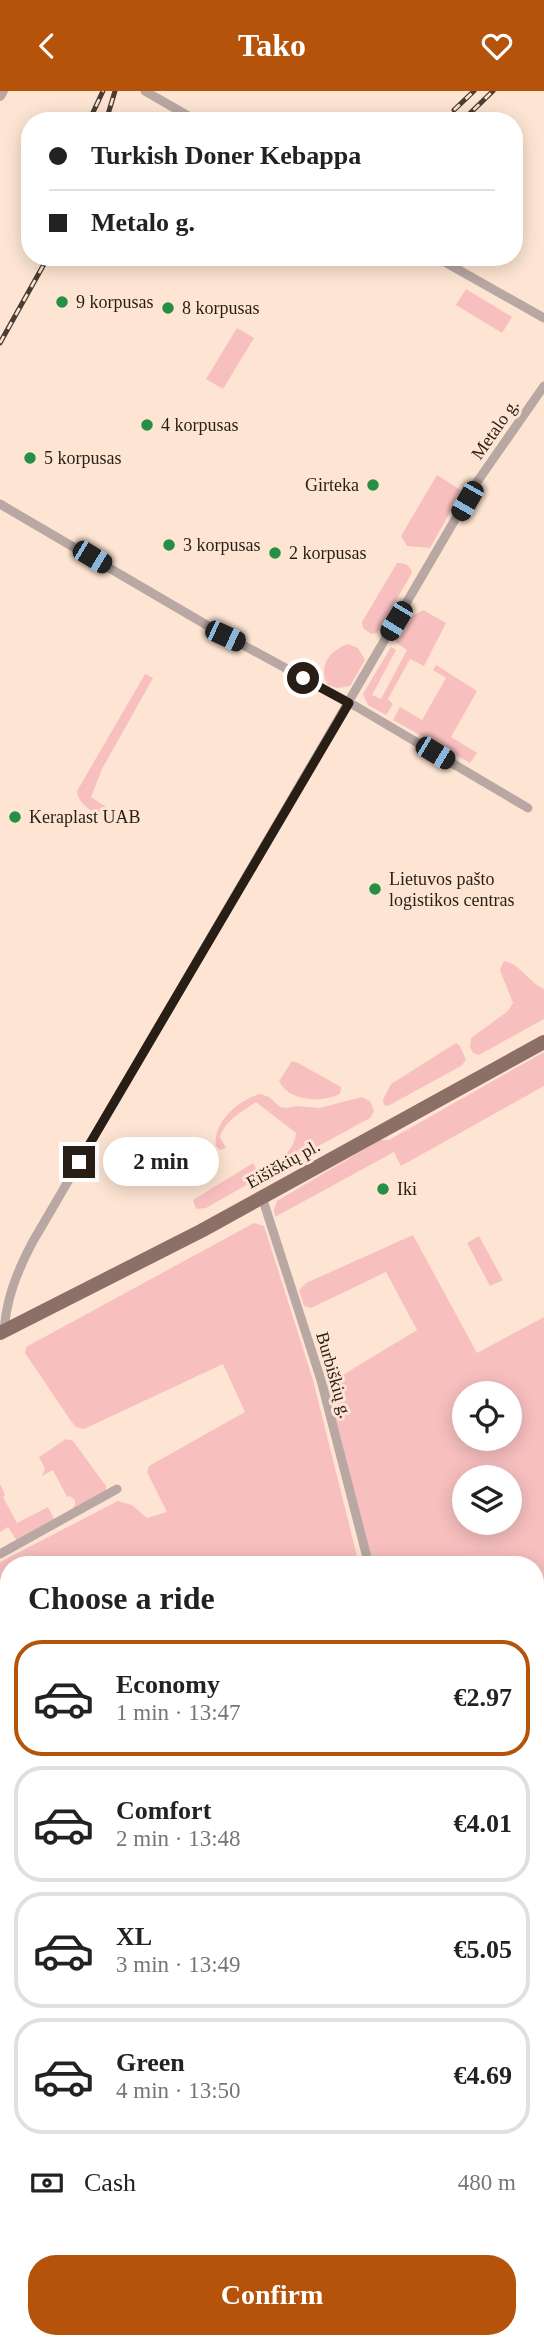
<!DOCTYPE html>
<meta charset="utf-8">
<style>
body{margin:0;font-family:"Times New Roman",serif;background:#f2f2f2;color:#222;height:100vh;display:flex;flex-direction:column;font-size:26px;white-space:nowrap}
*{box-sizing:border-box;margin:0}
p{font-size:23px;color:#767676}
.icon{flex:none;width:38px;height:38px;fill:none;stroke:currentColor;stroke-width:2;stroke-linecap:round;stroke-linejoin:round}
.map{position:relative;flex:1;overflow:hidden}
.details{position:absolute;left:0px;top:1465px;width:544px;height:793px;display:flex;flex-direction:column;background:#fff;border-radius:28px 28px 0 0;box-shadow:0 4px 18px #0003}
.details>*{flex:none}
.top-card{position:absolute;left:21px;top:21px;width:502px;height:154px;border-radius:28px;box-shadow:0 4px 18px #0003;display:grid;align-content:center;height:154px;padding:0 28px;background:#fff}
.tools{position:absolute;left:452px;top:1290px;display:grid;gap:14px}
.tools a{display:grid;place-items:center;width:70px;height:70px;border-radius:50%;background:#fff;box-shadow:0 4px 18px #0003;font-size:35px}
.end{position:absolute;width:32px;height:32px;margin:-16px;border:9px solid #291e16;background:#fff;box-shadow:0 0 0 4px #fff}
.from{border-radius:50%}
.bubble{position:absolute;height:49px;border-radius:24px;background:#fff;box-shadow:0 4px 18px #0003;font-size:23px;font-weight:600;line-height:49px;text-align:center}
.car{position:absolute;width:21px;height:42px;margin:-21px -10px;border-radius:9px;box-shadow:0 0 5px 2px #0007;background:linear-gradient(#222 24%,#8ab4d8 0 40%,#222 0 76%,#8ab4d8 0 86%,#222 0)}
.top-card b{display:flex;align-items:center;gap:24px;height:66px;font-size:26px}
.top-card b+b{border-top:2px solid #e0e0e0}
.top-card i{width:18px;height:18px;background:#222}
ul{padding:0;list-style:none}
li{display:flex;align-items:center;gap:21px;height:116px;margin:0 14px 10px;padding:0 14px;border:4px solid #e0e0e0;border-radius:28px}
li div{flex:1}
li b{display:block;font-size:26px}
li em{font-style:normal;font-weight:600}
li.on{border-color:#b45309}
li>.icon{width:63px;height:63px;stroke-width:1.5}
h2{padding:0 28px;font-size:32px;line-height:84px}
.pay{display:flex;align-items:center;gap:18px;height:77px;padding:0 28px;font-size:26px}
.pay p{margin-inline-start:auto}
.cta{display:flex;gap:14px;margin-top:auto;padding:14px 28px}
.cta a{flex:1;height:80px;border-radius:28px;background:#b45309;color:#fff;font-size:28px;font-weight:600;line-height:80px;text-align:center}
header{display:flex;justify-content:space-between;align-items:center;height:91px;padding:0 28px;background:#b45309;color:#fff;font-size:32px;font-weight:600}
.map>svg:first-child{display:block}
.green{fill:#f8bfbf;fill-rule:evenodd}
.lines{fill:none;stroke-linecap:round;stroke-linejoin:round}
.minor{stroke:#b8a7a2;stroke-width:9}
.tertiary{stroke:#b8a7a2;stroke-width:10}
.primary{stroke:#8c6f67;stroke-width:14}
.rail-casing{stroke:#4a3d33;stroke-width:5}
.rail{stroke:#fee5d3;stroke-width:2.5;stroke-dasharray:8;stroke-linecap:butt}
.route{stroke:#291e16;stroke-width:9}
.poi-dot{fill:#258f46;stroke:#fee5d3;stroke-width:2.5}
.labels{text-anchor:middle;stroke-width:6;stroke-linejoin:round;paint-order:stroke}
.poi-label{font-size:18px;fill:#291e16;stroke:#fee5d3;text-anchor:start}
.street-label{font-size:18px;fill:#291e16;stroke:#fee5d3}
</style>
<header><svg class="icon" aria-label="back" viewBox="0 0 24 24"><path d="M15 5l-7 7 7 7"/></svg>Tako<svg class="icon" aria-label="heart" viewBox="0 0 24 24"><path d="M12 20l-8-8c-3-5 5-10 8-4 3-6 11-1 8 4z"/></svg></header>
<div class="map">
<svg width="544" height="2257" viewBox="0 0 544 2257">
<rect width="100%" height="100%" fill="#fee5d3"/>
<!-- green -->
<g class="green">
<path d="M 466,198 L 512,226 L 502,242 L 456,214 Z"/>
<path d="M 237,237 L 254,247 L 223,298 L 206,288 Z"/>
<path d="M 437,384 L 462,400 L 430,457 L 407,455 L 401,445 Z"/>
<path d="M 397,472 C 405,472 410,474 412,482 L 377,542 L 371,543 L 363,537 L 362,531 Z"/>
<path d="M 423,519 L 446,532 L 424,575 L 410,568 L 388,608 L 393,613 L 386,624 L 368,614 L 363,603 L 391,556 L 396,559 L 372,604 L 381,608 L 407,559 L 395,551 L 409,527 Z"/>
<path d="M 348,553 L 358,557 L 365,569 L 350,595 L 338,597 L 328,594 C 317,576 330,559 348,553 Z"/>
<path d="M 436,574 L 477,600 L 451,646 L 477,662 L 470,672 L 393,629 L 400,616 L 422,629 L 446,587 L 433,579 Z"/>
<path d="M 145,583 L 153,587 L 102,678 L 91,706 L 117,723 L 140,730 L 132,735 C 116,732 77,719 77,700 Z"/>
<path d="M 504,870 C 521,873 528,891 544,898 L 544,928 L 479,964 L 473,962 L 470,956 L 471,947 L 508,920 L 513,912 L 500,879 Z"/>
<path d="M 456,952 L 460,955 L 466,969 L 461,975 L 388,1015 L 384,1014 L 383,1009 L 391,993 Z"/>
<path d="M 544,961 L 544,995 L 401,1075 L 394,1061 L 275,1126 L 274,1119 L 277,1110 L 380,1049 L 389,1049 Z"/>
<path d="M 292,970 L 298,972 L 341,996 L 340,1003 C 321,1012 289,1011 279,990 Z"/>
<path d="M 260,1003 L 269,1006 L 280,1016 L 286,1017 L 297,1015 L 319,1017 L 362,1006 L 370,1010 L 374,1020 L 370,1027 L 287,1072 L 284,1071 C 286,1059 295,1056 296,1042 L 256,1011 C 242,1021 226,1028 220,1046 L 226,1057 L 220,1059 L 216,1055 C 212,1032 239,1008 260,1003 Z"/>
<path d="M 253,1072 L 260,1084 L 257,1088 L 206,1117 L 196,1118 L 193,1109 Z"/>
<path d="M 254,1132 L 264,1135 L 313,1289 L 359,1473 L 9,1474 L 9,1898 L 0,1884 L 0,1471 L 118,1410 L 132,1414 L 147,1427 L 167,1421 L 147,1381 L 149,1375 L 245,1321 L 223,1273 L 84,1338 L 76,1336 L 71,1330 L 25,1262 L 26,1256 Z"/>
<path d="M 413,1144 L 477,1262 L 544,1226 L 544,1846 L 536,1837 L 536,1474 L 373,1473 L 326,1294 L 417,1239 L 386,1181 L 311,1217 L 304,1215 L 299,1199 L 306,1192 ZM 464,1302 L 509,1302 L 509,1348 L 464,1348 ZM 464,1386 L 509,1386 L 509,1432 L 464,1432 Z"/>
<path d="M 479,1145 L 503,1189 L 490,1195 L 467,1152 Z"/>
<path d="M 66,1348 L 73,1350 L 106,1395 L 106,1400 L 72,1418 L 75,1414 L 75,1409 L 70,1405 L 67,1406 L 53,1379 L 42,1385 L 45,1378 L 39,1366 Z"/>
<path d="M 0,1393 L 5,1404 L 3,1406 L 17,1432 L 48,1416 L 55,1430 L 17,1450 L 8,1436 L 0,1441 Z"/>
<path d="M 544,1901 L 544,2257 L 0,2257 L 0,2022 L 9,2017 L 9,2249 L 536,2249 L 536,1921 Z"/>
</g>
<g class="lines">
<!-- minor -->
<g class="minor">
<path d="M 145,0 L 197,30"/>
<path d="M 436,166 L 544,227"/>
<path d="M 0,413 L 210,536 L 357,616 L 528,717"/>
<path d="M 262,1106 L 321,1289 L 369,1474"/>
<path d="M 4,1241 C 6,1208 17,1181 32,1152 L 477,391 L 544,295"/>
<path d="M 0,1463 L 117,1398"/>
<path d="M 486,2249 L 486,2257"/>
</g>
<!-- tertiary -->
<path class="tertiary" d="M 0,5 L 3,0"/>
<!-- primary -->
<path class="primary" d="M 0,1242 L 201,1140 L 544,951"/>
<!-- rail casing -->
<g class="rail-casing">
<g id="rail">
<path d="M 454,19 L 474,0"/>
<path d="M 89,30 L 103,0"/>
<path d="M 106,30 L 115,0"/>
<path d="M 462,30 L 493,0"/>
<path d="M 0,252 L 48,166"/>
</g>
</g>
<!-- rail -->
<use href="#rail" class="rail"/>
</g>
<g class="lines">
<!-- route -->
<path class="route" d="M 79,1071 L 349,612 L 303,587"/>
</g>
<!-- markers -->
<g class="poi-dot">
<circle cx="62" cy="211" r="7"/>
<circle cx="168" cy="217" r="7"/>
<circle cx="147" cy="334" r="7"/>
<circle cx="30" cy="367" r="7"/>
<circle cx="373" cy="394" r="7"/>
<circle cx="169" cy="454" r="7"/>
<circle cx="275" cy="462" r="7"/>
<circle cx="15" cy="726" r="7"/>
<circle cx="375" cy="798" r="7"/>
<circle cx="383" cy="1098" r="7"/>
</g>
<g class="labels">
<!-- poi labels -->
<g class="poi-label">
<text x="76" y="217">9 korpusas</text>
<text x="182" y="223">8 korpusas</text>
<text x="161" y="340">4 korpusas</text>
<text x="44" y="373">5 korpusas</text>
<text x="359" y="400" text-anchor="end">Girteka</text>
<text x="183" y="460">3 korpusas</text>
<text x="289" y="468">2 korpusas</text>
<text x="29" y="732">Keraplast UAB</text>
<text x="389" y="794">Lietuvos pašto<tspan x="389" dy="21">logistikos centras</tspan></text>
<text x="397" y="1104">Iki</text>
</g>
<!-- street labels -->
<g class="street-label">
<text transform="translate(495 338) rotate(-55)" y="6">Metalo g.</text>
<text transform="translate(283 1073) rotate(-29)" y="6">Eišiškių pl.</text>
<text transform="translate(334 1284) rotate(74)" y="6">Burbiškių g.</text>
</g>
</g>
</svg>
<div class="tools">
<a><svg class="icon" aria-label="locate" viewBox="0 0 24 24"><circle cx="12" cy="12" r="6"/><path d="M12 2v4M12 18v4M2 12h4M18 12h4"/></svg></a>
<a><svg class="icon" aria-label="layers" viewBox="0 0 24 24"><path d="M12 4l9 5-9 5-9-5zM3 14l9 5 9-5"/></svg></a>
</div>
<i class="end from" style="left:303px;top:587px"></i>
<i class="end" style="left:79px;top:1071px"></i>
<div class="bubble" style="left:103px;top:1046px;width:116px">2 min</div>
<i class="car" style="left:467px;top:410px;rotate:210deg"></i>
<i class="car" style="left:92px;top:466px;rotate:121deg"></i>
<i class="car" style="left:396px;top:530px;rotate:211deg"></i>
<i class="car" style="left:225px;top:545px;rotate:115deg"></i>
<i class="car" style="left:435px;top:662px;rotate:121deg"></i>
<div class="top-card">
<b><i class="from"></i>Turkish Doner Kebappa</b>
<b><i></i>Metalo g.</b>
</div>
<section class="details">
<h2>Choose a ride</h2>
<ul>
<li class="on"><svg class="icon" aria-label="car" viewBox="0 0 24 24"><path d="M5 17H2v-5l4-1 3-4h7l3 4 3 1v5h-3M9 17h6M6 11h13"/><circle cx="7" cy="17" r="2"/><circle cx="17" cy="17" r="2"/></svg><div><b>Economy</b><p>1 min · 13:47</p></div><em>€2.97</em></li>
<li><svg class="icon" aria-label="car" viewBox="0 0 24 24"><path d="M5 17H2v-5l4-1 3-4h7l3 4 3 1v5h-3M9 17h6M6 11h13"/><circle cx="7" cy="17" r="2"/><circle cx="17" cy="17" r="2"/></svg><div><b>Comfort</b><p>2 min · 13:48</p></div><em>€4.01</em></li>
<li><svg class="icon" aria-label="car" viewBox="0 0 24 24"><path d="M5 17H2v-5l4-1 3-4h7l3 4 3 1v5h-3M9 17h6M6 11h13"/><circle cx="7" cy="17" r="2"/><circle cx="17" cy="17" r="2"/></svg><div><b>XL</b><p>3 min · 13:49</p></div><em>€5.05</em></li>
<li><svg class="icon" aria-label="car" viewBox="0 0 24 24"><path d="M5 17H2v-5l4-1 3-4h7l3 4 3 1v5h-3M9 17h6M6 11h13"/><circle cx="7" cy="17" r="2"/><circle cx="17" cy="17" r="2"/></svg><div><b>Green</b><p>4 min · 13:50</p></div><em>€4.69</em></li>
</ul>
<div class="pay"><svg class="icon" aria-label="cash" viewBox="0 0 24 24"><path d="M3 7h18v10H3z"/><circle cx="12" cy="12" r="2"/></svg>Cash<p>480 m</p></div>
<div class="cta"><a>Confirm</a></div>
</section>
</div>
